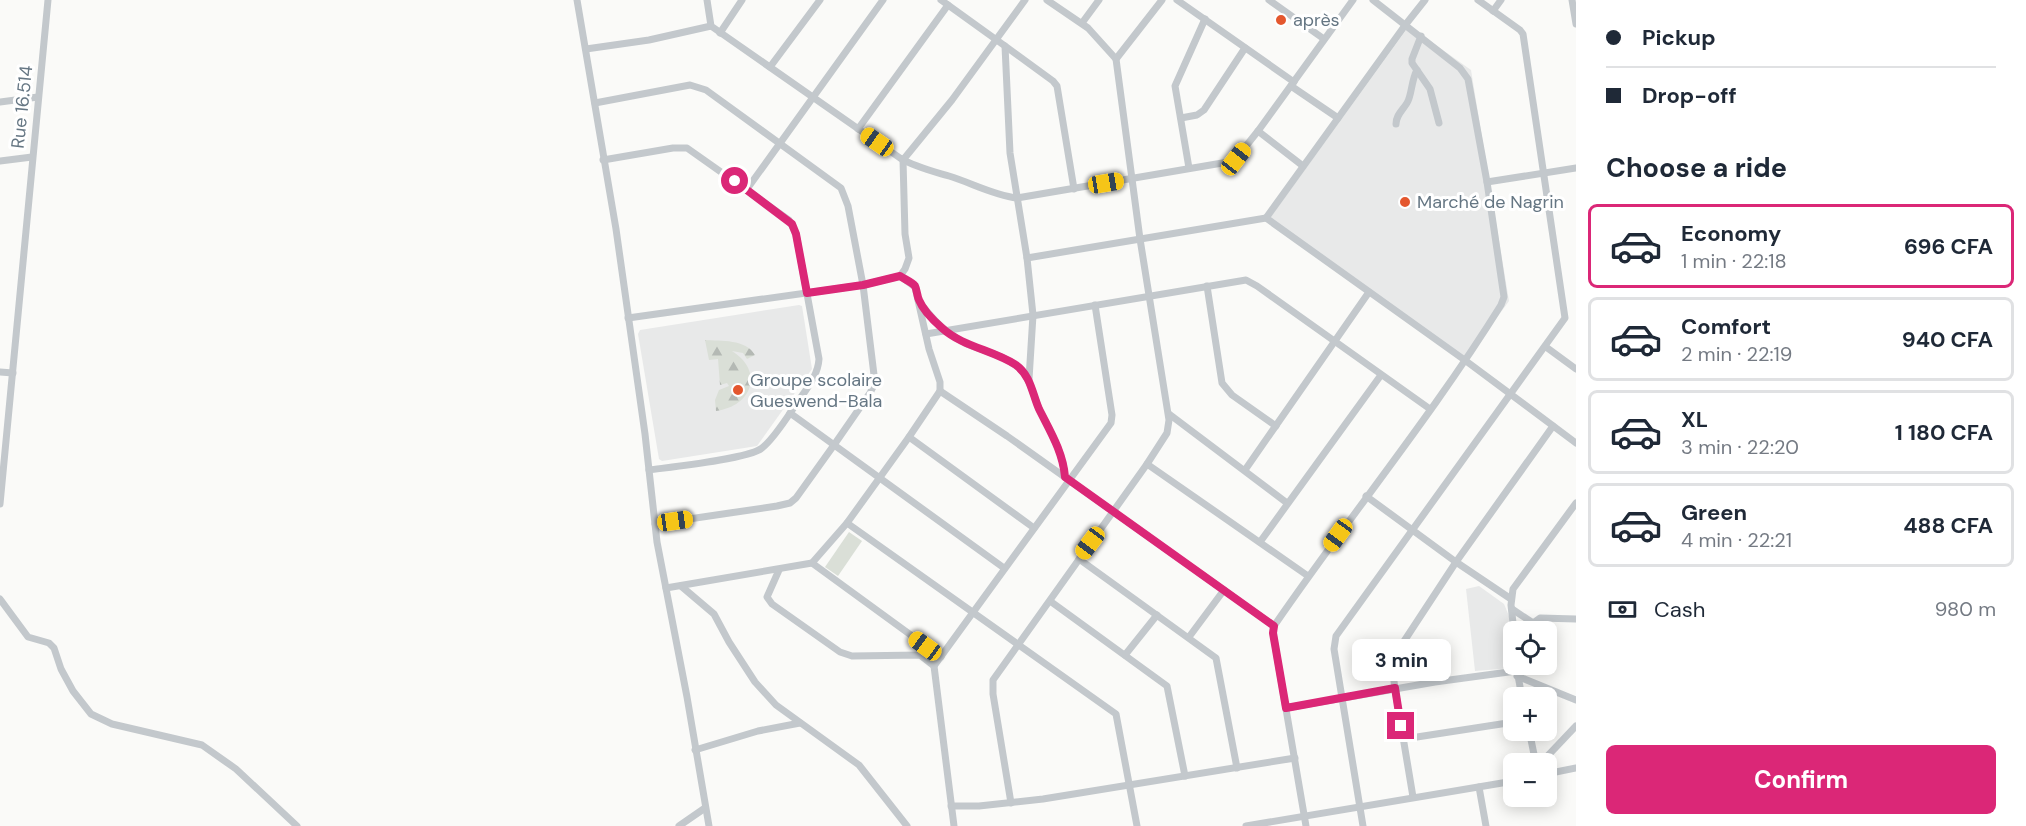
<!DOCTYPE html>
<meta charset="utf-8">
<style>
body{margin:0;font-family:"DM Sans",sans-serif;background:#f2f2f3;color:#1f2937;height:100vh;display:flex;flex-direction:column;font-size:22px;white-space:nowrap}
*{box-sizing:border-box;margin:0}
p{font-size:20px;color:#747a83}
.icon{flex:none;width:33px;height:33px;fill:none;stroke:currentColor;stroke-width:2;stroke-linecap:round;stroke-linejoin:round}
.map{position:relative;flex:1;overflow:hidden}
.panel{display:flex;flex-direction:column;background:#fff;width:450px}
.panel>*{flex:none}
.hud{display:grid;align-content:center;height:132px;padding:0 30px;background:#fff}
.buttons{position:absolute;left:1503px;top:621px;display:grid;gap:12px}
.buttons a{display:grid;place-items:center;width:54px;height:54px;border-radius:9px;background:#fff;box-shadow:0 3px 15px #0003;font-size:30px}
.end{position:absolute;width:27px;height:27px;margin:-14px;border:8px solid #db2777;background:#fff;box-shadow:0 0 0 3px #fff}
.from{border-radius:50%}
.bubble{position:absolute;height:42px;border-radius:9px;background:#fff;box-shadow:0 3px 15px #0003;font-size:20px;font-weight:700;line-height:42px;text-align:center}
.car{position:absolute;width:18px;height:36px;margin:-18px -9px;border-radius:8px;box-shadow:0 0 4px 2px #0007;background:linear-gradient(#f5c518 24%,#345 0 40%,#f5c518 0 76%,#345 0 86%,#f5c518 0)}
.hud b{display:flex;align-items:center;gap:21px;height:57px;font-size:22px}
.hud b+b{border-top:2px solid #e0e1e3}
.hud i{width:15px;height:15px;background:#1f2937}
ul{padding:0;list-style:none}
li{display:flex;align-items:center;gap:18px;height:84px;margin:0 12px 9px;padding:0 18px;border:3px solid #e0e1e3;border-radius:9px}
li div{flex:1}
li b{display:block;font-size:22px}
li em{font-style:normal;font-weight:700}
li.on{border-color:#db2777}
li>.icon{width:54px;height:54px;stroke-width:1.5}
h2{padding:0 30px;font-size:27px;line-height:72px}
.pay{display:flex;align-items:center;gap:15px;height:66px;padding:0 30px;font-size:22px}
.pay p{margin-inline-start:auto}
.primary-button{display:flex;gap:12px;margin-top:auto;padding:12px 30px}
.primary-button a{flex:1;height:69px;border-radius:9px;background:#db2777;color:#fff;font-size:24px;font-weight:700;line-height:69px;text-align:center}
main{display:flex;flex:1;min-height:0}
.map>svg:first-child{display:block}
.built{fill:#e8e9e9}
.forest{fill:url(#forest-firs)}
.park{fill:#dadfd7}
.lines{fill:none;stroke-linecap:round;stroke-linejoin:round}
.minor{stroke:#c3c8cc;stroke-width:7}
.route{stroke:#db2777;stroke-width:8}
.poi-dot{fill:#e4572e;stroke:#fff;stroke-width:2}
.labels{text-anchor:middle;stroke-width:6;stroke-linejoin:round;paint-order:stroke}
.poi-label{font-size:18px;fill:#657683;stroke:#fff;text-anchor:start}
.street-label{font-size:18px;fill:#657683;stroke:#fff}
</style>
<main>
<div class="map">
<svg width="1576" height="826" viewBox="0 0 1576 826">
<defs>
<pattern id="forest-firs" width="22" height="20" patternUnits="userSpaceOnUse" patternTransform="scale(1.5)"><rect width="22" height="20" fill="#dadfd7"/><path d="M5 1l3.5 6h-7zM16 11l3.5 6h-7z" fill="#b4b9b4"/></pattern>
</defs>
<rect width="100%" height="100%" fill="#fafaf8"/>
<!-- built -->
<g class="built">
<path d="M 1409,26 L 1471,70 L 1509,301 L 1466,360 L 1270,218 Z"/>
<path d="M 799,305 L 802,306 L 812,369 L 757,446 L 662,461 L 659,459 L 638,334 L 640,330 Z"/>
<path d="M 1479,586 L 1504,604 L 1509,616 L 1513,646 L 1513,668 L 1475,671 L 1466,589 Z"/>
</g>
<!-- forest -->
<path class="forest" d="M 705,340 C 721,341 746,339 755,355 L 747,359 L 743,353 L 732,351 C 764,371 753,406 716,411 L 715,400 L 719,390 L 729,386 L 727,383 L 720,385 L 718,359 L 709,360 Z"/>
<!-- park -->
<path class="park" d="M 849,532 L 862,541 L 838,576 L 825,567 Z"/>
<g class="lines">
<!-- minor -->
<g class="minor">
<path d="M 577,0 L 616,229 L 645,434 L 657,542 L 687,697 L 709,826"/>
<path d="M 707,0 L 711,26 L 900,158 C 915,167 932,171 949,176 C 972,183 993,195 1017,198 L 1234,161 L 1258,131 L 1353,0"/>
<path d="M 941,0 L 1005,46 L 1010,153 L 1027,258 L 1033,315 L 1029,379"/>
<path d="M 1177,0 L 1294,82"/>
<path d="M 1269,0 L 1324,39"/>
<path d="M 1572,0 L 1576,24"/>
<path d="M 1493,11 L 1501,0"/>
<path d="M 1082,23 L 1099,0"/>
<path d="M 720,33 L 742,0"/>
<path d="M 1421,36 L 1412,59 L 1412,63 L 1430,89 L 1439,123"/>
<path d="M 1005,46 L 1053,81 L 1057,86 L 1074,189"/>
<path d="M 586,49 L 649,40 L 711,26"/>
<path d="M 1116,59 L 1162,0"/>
<path d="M 770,67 L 820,0"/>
<path d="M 1291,86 L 1338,118"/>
<path d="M 0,102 L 38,97"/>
<path d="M 595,103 L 690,85 L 706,90 L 841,188 L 848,206 L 863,285 L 875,383 L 870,393 L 834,445 L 796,498 L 790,503 L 777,506 L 655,524"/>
<path d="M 1181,118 L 1197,115 L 1204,110 L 1245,48"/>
<path d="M 1396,124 C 1396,115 1402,111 1407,103 C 1412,95 1411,81 1417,70"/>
<path d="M 858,129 L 948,5"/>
<path d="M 1258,131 L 1303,166"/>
<path d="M 603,160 L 673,148 L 687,148 L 789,220 L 796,234 L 819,359 C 818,375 808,387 799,400 C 789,414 775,438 762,448 C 748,459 671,467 649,470"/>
<path d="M 0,161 L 32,157"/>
<path d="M 1189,168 L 1175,86 L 1205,19"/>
<path d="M 1487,182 L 1576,168"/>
<path d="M 747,189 L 883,0"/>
<path d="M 1266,218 L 1406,24 L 1425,0"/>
<path d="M 1027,258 L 1266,218 L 1466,361 L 1576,443"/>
<path d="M 1207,286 L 1222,383 L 1232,395 L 1276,426"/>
<path d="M 921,304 C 934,321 946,333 965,343 C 983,351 1004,355 1019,368 C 1031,379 1033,395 1039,409 C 1050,431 1063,452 1065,477"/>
<path d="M 628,318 L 863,285 L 900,276 L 905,269 L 909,258 L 905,234 L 903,160 L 952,100 L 1025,0"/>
<path d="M 926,334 L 1246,280 L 1257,286 L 1430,409"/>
<path d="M 1546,347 L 1576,369"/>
<path d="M 0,372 L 13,373"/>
<path d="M 940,391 L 1007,436 L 1274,626"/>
<path d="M 790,413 L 1004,568"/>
<path d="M 1169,414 L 1287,503"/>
<path d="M 909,437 L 1034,528"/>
<path d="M 1147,464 L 1308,576"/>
<path d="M 1245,470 L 1369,292"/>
<path d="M 1366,496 L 1456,562 L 1511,599"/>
<path d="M 0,504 L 48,0"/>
<path d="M 847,523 L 1116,714 L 1137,826"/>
<path d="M 1260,542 L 1381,375"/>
<path d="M 1079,559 L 1216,658 L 1237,768"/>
<path d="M 812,563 L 941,657"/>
<path d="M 779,570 L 767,597 L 772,604 L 840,652 L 852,656 L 920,655 L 934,666 L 954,826"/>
<path d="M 681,586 L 714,614 L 729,642 L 755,682 L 776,705 L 859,765 L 907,826"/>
<path d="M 666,588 L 812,563 L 847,523 L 909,437 L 940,391 L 940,382 L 929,349 L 915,287 L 900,276"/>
<path d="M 0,599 L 28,637 L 49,643 L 54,648 L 61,669 L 73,691 L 91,714 L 112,724 L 202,745 L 236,769 L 297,826"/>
<path d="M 1050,601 L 1167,686 L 1185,776"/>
<path d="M 1512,609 L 1533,623"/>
<path d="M 1514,632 L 1511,605 L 1513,589 L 1576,503"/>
<path d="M 1534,632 L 1533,623 L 1540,618 L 1576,619"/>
<path d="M 1189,637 L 1224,590"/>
<path d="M 1125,655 L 1157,615"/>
<path d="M 1516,664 L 1522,698"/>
<path d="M 934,666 L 1111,423 L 1112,415 L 1095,305"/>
<path d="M 1517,676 L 1576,700"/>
<path d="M 1286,708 L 1435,682 L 1516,671 L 1526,664"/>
<path d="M 1529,730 L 1536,764"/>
<path d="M 1404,739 L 1514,722"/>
<path d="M 695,750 L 758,731 L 800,723"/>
<path d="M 1540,764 L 1576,726"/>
<path d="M 1546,774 L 1576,768"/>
<path d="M 1479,787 L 1486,826"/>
<path d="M 1413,797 L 1395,689 L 1392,666 L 1393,658 L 1456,562 L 1553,426"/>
<path d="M 1011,803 L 993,694 L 993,680 L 1147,464 L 1167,433 L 1169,420 L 1140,239 L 1116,59 L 1088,28 L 1047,0"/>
<path d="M 951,806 L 979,806 L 1043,799 L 1295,758"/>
<path d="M 679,826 L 705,808"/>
<path d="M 1246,826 L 1514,781"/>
<path d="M 1306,826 L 1273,633 L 1274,626 C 1348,518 1432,416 1501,305 L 1504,297 L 1487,182 L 1468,79 L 1460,68 L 1373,0"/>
<path d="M 1363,826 L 1334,649 L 1336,636 L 1565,318 L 1523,34 L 1520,30 L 1478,0"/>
</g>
</g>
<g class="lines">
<!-- route -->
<path class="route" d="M 735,181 L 792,224 L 796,234 L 807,293 L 863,285 L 900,276 C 904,279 912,282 915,286 C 917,290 917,296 919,300 C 923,310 934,321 942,328 C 963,347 993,350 1016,365 C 1031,376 1032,393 1039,409 C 1050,431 1063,452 1065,477 L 1274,626 L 1273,633 L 1286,708 L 1395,688 L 1401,726"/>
</g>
<!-- markers -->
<g class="poi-dot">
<circle cx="1281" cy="20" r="6"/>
<circle cx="1405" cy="202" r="6"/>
<circle cx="738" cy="390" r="6"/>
</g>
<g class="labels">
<!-- poi labels -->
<g class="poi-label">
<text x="1293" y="26">après</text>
<text x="1417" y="208">Marché de Nagrin</text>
<text x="750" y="386">Groupe scolaire<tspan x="750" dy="21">Gueswend-Bala</tspan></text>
</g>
<!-- street labels -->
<g class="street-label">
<text transform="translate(22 107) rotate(-84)" y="6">Rue 16.514</text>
</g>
</g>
</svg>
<div class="buttons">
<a><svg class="icon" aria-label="locate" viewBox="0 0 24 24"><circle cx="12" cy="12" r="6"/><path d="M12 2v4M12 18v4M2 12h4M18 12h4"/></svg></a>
<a>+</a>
<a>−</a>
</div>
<i class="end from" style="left:735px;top:181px"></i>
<i class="end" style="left:1401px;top:726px"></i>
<div class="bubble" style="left:1352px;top:639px;width:99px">3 min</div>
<i class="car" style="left:877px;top:142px;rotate:305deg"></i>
<i class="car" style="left:1236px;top:159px;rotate:38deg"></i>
<i class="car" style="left:1106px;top:183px;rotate:81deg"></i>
<i class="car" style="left:675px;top:521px;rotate:82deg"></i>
<i class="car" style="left:1338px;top:535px;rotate:216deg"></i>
<i class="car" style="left:1090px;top:543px;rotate:217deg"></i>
<i class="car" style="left:925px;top:646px;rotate:306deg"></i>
</div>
<section class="panel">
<div class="hud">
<b><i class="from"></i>Pickup</b>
<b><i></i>Drop-off</b>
</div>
<h2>Choose a ride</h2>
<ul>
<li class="on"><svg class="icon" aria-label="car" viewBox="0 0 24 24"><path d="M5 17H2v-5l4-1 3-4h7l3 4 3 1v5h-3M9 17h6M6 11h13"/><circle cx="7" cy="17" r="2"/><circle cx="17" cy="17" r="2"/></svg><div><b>Economy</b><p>1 min · 22:18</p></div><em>696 CFA</em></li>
<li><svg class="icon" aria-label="car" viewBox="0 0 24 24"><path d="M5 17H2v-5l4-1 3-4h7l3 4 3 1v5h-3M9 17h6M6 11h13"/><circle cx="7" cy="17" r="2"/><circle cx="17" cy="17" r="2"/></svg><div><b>Comfort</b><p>2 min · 22:19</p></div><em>940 CFA</em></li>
<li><svg class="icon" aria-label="car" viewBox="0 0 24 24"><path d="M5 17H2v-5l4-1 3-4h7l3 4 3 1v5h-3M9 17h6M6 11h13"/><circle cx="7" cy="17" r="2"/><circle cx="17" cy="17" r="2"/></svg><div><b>XL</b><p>3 min · 22:20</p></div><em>1 180 CFA</em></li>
<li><svg class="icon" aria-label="car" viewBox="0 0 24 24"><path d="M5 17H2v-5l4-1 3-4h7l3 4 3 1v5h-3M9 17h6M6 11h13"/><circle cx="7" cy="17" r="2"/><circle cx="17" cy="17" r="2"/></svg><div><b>Green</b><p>4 min · 22:21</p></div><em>488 CFA</em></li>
</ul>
<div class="pay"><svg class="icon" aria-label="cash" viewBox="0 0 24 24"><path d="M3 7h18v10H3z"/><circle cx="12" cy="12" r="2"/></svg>Cash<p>980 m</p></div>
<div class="primary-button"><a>Confirm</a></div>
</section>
</main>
